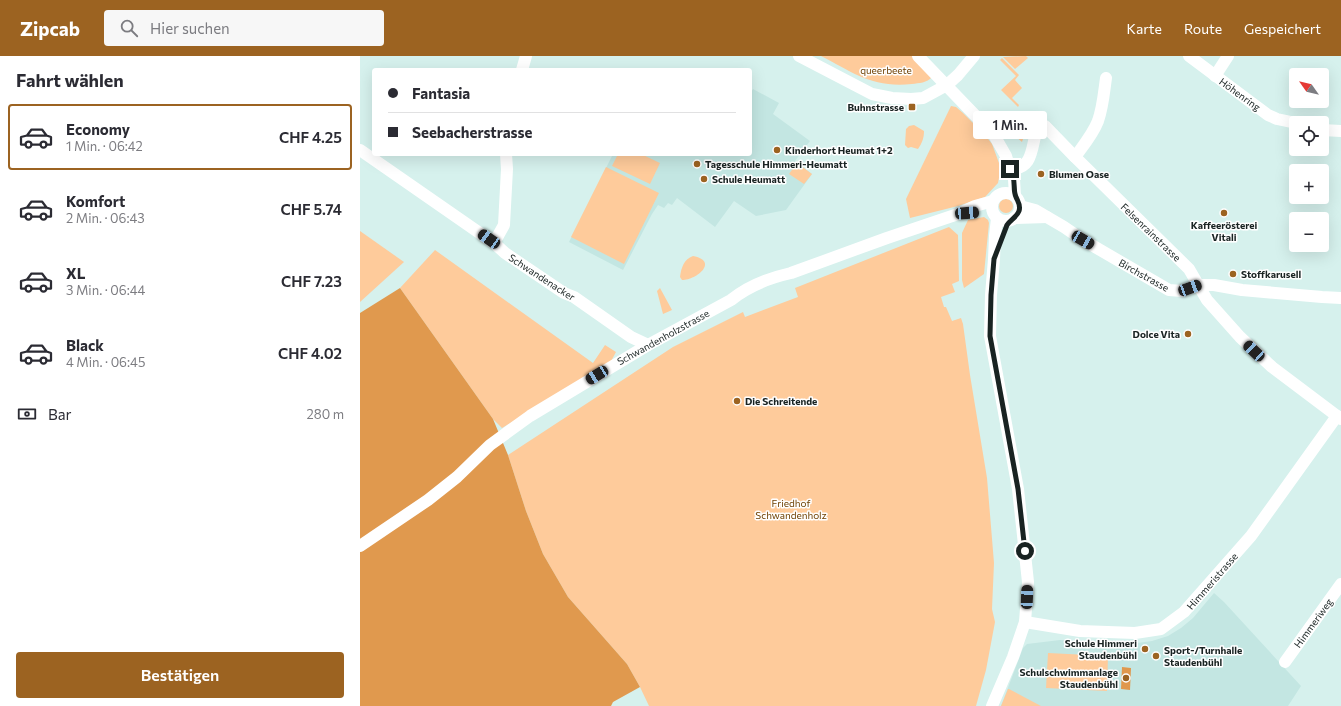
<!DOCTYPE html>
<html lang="de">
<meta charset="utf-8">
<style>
body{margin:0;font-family:Commissioner,sans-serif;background:#f7f7f7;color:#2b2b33;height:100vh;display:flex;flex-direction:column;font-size:15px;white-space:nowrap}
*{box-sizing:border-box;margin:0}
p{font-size:13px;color:#7c7c81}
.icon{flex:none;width:22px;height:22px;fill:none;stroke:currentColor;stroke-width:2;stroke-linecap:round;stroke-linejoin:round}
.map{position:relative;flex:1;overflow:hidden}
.side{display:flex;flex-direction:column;background:#fff;width:360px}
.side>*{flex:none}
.top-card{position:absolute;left:12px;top:12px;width:380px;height:88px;border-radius:4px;box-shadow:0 4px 16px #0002;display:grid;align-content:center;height:88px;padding:0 16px;background:#fff}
.needle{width:26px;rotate:304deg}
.buttons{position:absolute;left:929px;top:12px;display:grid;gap:8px}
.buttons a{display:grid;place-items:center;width:40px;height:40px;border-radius:4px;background:#fff;box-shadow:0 4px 16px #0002;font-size:20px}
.end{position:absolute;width:18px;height:18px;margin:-9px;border:5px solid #192322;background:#fff;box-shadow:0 0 0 2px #fff}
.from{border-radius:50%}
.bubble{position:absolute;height:28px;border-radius:4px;background:#fff;box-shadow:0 4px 16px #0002;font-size:13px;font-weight:600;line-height:28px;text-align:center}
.car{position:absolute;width:12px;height:24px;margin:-12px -6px;border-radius:5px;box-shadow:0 0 3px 1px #0007;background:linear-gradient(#222 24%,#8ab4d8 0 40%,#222 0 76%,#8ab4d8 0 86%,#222 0)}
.top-card b{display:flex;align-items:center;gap:14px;height:38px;font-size:15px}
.top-card b+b{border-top:1px solid #e1e1e2}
.top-card i{width:10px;height:10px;background:#2b2b33}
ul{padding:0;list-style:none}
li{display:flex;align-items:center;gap:12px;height:66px;margin:0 8px 6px;padding:0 8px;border:2px solid transparent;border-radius:4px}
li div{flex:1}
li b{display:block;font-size:15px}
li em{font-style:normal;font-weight:600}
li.current{border-color:#9c6321}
li>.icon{width:36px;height:36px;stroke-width:1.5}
h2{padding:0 16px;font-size:18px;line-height:48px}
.pay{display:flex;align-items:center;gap:10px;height:44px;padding:0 16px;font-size:15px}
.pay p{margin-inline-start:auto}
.action{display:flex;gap:8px;margin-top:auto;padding:8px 16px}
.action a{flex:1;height:46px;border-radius:4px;background:#9c6321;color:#fff;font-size:16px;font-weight:600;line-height:46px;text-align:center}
header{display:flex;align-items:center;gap:24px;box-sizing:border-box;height:56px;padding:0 20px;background:#9c6321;color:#fff}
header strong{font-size:19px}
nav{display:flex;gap:22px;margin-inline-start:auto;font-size:14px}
.search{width:280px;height:36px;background:#f7f7f7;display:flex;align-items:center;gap:10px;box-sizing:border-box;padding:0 14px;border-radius:4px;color:#7c7c81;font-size:15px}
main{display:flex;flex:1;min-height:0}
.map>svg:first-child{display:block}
.built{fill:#c3e6e2}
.green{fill:#fecb9b}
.forest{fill:#e0994e}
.water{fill:#e0984d}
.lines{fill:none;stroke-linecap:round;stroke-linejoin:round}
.minor{stroke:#fff;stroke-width:12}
.route{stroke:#192322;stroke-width:5}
.poi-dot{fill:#9c6321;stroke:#fff;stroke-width:1.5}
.labels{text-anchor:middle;stroke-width:3;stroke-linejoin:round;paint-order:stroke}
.park-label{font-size:10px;fill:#704204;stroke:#fff}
.street-label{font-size:10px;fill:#192322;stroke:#fff}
.poi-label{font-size:10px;font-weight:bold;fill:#192322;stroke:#fff;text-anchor:start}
</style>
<header>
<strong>Zipcab</strong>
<div class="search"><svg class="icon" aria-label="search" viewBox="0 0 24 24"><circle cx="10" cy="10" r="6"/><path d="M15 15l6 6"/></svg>Hier suchen</div>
<nav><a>Karte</a><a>Route</a><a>Gespeichert</a></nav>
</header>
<main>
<section class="side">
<h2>Fahrt wählen</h2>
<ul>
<li class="current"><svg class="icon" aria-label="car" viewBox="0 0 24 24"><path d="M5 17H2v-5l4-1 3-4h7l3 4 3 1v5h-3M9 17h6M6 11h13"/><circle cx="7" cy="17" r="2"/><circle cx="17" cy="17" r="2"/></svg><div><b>Economy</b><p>1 Min. · 06:42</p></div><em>CHF 4.25</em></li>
<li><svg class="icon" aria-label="car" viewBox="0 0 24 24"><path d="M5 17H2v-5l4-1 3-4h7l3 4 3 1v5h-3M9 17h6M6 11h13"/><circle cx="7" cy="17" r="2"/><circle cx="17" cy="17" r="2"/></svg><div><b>Komfort</b><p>2 Min. · 06:43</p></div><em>CHF 5.74</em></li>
<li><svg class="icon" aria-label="car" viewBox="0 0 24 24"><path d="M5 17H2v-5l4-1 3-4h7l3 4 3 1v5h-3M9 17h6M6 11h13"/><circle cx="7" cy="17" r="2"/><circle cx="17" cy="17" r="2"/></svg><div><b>XL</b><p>3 Min. · 06:44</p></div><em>CHF 7.23</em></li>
<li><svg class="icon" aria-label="car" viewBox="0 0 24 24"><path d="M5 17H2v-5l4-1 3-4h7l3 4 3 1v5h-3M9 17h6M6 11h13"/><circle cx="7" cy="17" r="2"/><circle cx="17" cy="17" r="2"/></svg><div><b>Black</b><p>4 Min. · 06:45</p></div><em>CHF 4.02</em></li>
</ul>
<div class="pay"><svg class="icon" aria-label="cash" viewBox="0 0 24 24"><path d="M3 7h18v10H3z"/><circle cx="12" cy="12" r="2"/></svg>Bar<p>280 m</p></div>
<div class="action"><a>Bestätigen</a></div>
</section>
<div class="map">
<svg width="981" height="650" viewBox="0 0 981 650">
<rect width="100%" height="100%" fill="#d6f1ed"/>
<!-- built -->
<g class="built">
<path d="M 393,33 L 419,47 L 413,58 L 450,85 L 435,105 L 452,118 L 426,154 L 396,160 L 374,145 L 355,171 L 317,142 L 312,149 L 308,147 L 304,152 L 298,149 L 292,158 L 263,214 L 209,186 L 253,98 L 390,98 L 390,38 Z"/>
<path d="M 854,537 L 864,546 L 941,630 L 928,650 L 641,650 L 663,592 L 667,588 L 700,584 L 770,588 L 792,585 L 808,580 L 821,572 L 833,562 Z"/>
</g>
<!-- green -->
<g class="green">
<path d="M 461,0 L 552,0 L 572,21 C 567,27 559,27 552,28 C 512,32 494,17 461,0 Z"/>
<path d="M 666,0 L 668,2 L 655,13 L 643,1 Z"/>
<path d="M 642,2 L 659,19 L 655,24 L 662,32 L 652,42 L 659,49 L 658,51 L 641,34 L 656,20 L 640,4 Z"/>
<path d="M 591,50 L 596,51 L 603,57 L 625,79 L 632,88 L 639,107 L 640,116 L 638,127 L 625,141 L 598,150 L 550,162 L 546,143 Z"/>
<path d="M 671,61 L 674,68 L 670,82 L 664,80 L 662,86 L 654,79 L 656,77 L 659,79 L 668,70 L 667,67 Z"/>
<path d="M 554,69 L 564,75 C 564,82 562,87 558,93 L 551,91 L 548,92 L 545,89 L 546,73 L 549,70 Z"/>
<path d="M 258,98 L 281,98 L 300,107 L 290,128 L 252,110 Z"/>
<path d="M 437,107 L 452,118 L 444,128 L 429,118 Z"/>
<path d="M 246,111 L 299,137 L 264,208 L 211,181 Z"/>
<circle cx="646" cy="150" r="7"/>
<path d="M 624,161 L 628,164 L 629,167 L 624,218 L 604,232 L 602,224 L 602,177 L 608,164 Z"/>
<path d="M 589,171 L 598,179 L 599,225 L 592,228 L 595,236 L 581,241 L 584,251 L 586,251 L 592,265 L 601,262 L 603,268 L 610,319 L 627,422 L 634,507 L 632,553 L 635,566 L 626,614 L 616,650 L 289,650 L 280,631 L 267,608 L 208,541 L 183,498 L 166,455 L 148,399 L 313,291 L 383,256 L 385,261 L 438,241 L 435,232 Z"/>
<path d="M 0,175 L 44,206 L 0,246 Z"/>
<path d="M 75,194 L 233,307 L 245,289 L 256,296 L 249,309 L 142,372 L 133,363 L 40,232 Z"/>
<path d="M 333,200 C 359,205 337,224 322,224 L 320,221 C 321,212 324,203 333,200 Z"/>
<path d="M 300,232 L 312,254 L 303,258 L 297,235 Z"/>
<path d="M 688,597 L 748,600 L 747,635 L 686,632 Z"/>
<path d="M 648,633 L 649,633 L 681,650 L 641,650 Z"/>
</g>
<!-- forest -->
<path class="forest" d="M 40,232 L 133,363 L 148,399 L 166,455 L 183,498 L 208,541 L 267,608 L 280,631 L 253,646 L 251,650 L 0,650 L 0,257 Z"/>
<!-- water -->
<path class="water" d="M 762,611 L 771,612 L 770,634 L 761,633 Z"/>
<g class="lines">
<!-- minor -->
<g class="minor">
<path d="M 439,0 L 512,38 L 532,42 L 551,43 L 563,42 L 587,29 L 598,19 L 614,0"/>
<path d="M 558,0 L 634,79 L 646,100 L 650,113 L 654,123 L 655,140"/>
<path d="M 829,0 L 908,59 L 917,63 L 936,67"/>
<path d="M 162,14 L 166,0"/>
<path d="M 855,20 L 868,0"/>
<path d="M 962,74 L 981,75"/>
<path d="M 0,94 L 134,187 L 145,197 L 204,237 L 214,241 L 271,281 L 288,289"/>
<path d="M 715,101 C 723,90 733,78 738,65 C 743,51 744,36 746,22"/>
<path d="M 650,113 C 674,113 671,91 677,73 L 681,70 L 685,70 L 715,101 L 829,213 L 847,244 L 880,281 L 912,311 L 981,363"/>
<circle cx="646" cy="151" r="14"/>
<path d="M 660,150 L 675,154 L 704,171 L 723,184 L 809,234 L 822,235 L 838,229 L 854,229 L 882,234 L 962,241 L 981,242"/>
<path d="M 654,162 L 687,161"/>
<path d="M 134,187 L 144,169 L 147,113 L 146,98"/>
<path d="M 0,490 L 68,444 L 97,421 L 130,389 L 170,360 L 288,289 L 371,244 C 388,230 409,222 431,217 L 527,182 L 598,158 L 615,150 L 633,145"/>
<path d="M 665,566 L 720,575 L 775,577 L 801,573 L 824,556 L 891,480 L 977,360"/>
<path d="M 925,606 L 981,528"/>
<path d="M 632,650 L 653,601 L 665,566 L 668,526 L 658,433 L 630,280 L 631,239 L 634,203 L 635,180 L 637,162"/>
</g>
</g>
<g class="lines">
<!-- route -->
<path class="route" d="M 650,113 C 657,124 652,132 656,141 C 658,146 661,149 659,155 C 657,161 650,164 647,169 L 634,203 L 631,239 L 630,280 L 658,433 L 665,495"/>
</g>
<!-- markers -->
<g class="poi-dot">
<rect x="548" y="47" width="8" height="8" rx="2"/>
<circle cx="417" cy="94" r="4"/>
<circle cx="337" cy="108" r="4"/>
<circle cx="681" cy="118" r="4"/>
<circle cx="344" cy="123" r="4"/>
<circle cx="864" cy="157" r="4"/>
<circle cx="873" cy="218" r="4"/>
<circle cx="828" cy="278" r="4"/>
<circle cx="377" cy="345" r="4"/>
<circle cx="785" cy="593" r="4"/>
<circle cx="796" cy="600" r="4"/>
<circle cx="766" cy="622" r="4"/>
</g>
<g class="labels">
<!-- park labels -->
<g class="park-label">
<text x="526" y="18">queerbeete</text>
<text x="431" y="451">Friedhof<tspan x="431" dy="12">Schwandenholz</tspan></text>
</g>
<!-- street labels -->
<g class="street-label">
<text transform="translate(880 38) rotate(36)" y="4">Höhenring</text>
<text transform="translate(791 176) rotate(44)" y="4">Felsenrainstrasse</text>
<text transform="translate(784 219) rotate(29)" y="4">Birchstrasse</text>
<text transform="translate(182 221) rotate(33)" y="4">Schwandenacker</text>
<text transform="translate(303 281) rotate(-29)" y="4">Schwandenholzstrasse</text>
<text transform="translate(852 525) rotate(-49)" y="4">Himmeristrasse</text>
<text transform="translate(953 567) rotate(-54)" y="4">Himmeriweg</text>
</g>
<!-- poi labels -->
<g class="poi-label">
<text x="544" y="55" text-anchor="end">Buhnstrasse</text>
<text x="425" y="98">Kinderhort Heumat 1+2</text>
<text x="345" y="112">Tagesschule Himmeri-Heumatt</text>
<text x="689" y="122">Blumen Oase</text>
<text x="352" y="127">Schule Heumatt</text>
<text x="864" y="173" text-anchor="middle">Kaffeerösterei<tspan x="864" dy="12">Vitali</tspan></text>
<text x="881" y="222">Stoffkarusell</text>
<text x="820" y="282" text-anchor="end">Dolce Vita</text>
<text x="385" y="349">Die Schreitende</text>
<text x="777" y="591" text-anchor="end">Schule Himmeri<tspan x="777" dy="12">Staudenbühl</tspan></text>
<text x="804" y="598">Sport-/Turnhalle<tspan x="804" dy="12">Staudenbühl</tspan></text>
<text x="758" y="620" text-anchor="end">Schulschwimmanlage<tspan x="758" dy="12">Staudenbühl</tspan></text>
</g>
</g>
</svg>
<div class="buttons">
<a><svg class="needle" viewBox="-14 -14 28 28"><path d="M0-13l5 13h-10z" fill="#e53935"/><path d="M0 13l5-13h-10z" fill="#7c7c81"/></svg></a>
<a><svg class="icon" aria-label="locate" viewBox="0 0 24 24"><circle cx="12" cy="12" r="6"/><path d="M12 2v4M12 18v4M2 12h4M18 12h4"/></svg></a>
<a>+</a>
<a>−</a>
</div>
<i class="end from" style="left:665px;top:495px"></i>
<i class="end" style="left:650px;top:113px"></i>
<div class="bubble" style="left:613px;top:55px;width:74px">1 Min.</div>
<i class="car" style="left:607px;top:157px;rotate:86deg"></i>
<i class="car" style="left:129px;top:183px;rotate:305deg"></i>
<i class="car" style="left:723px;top:184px;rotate:120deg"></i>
<i class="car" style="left:830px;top:232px;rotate:70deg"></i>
<i class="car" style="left:894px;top:295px;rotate:313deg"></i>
<i class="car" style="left:237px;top:319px;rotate:239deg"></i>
<i class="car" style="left:667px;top:541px;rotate:2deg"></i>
<div class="top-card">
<b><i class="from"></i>Fantasia</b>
<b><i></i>Seebacherstrasse</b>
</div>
</div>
</main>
